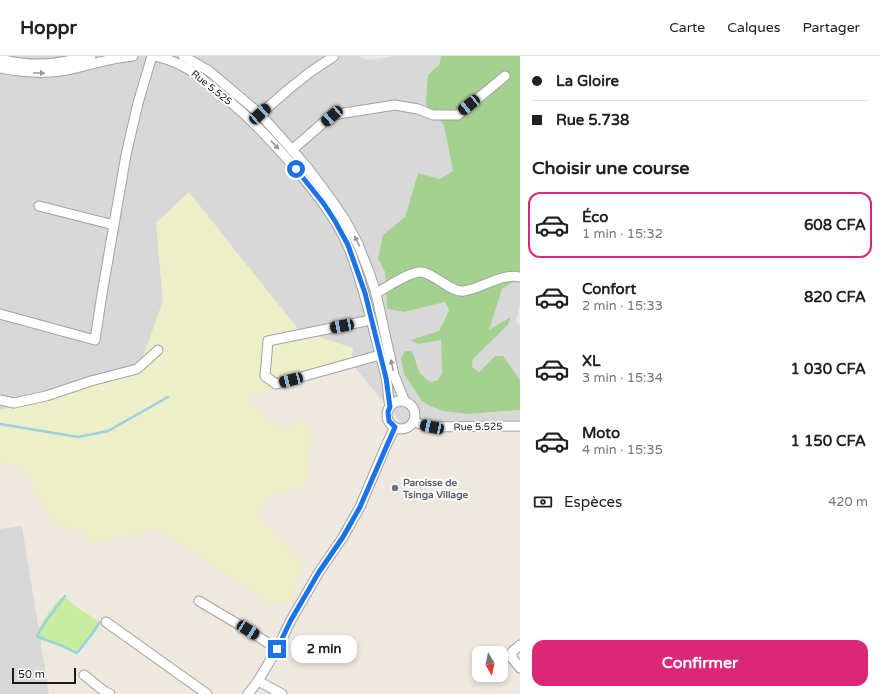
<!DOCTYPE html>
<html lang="fr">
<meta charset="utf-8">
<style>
body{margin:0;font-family:"Varela Round",sans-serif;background:#f2f2f2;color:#202124;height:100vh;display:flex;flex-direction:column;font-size:15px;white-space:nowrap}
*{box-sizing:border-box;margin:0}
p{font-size:13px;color:#757577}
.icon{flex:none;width:22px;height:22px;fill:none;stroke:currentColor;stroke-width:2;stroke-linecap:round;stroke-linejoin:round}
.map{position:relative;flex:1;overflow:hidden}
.details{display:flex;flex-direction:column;background:#fff;width:360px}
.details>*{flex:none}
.banner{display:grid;align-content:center;height:88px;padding:0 12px;background:#fff}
.needle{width:26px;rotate:171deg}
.tools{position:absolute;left:472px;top:590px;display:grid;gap:8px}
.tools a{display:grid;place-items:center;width:36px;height:36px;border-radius:8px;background:#fff;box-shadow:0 2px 6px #0003;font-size:20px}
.scale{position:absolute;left:12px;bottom:10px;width:64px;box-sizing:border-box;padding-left:4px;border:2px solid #1b1b1b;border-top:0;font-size:11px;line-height:14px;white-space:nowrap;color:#1b1b1b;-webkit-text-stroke:3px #fff;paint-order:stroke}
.end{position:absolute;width:18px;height:18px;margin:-9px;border:5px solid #1a73e8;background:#fff;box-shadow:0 0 0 2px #fff}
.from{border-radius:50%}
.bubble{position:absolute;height:28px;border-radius:12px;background:#fff;box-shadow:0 2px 6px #0003;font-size:13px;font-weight:800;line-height:28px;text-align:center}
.car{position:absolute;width:12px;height:24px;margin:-12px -6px;border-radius:5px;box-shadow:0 0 3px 1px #0007;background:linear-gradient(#222 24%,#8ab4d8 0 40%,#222 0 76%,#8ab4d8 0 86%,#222 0)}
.banner b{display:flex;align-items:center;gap:14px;height:38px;font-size:15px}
.banner b+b{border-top:1px solid #e0e0e0}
.banner i{width:10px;height:10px;background:#202124}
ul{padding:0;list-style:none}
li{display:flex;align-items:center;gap:12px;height:66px;margin:0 8px 6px;padding:0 4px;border:2px solid transparent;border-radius:12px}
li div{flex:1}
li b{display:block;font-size:15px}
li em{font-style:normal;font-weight:800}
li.on{border-color:#db2777}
li>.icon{width:36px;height:36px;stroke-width:1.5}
h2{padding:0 12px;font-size:18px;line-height:48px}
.pay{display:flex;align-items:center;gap:10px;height:44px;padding:0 12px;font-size:15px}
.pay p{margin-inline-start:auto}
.primary-button{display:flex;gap:8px;margin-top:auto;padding:8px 12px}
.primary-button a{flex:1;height:46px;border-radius:12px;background:#db2777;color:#fff;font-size:16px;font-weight:800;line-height:46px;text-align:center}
header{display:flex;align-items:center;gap:24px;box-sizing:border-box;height:56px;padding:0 20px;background:#fff;border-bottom:1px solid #e0e0e0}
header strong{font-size:19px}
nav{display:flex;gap:22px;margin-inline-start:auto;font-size:14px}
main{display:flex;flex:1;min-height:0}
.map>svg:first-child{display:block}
.residential{fill:#d9d8d8}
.farmland{fill:#edefc8}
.grass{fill:#c8eda0}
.forest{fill:#a5d190}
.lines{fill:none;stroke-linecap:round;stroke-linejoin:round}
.stream{stroke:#9bd2e0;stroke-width:2.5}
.minor-casing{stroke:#a2a2a2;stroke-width:11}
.minor{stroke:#fff;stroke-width:9}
.oneway{fill:#989898}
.route{stroke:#1a73e8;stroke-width:5}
.worship-dot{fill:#6b7280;stroke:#fff;stroke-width:1.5}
.labels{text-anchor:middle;stroke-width:4;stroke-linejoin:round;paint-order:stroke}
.street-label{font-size:10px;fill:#1b1b1b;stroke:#fff}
.worship-label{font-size:10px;font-weight:bold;fill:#5b616d;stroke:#fff;text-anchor:start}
</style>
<header>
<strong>Hoppr</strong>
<nav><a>Carte</a><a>Calques</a><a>Partager</a></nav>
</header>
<main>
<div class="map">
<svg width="520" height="638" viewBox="0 0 520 638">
<rect width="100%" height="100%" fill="#eee8df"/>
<!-- residential -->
<g class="residential">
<path d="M 0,0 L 360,0 L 362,2 L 370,4 L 394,0 L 441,0 L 439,9 L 428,20 L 427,51 L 444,69 L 453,115 L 440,123 L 418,117 L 405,161 L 383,179 L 378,203 L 385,216 L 387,253 L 404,256 L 445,246 L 449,254 L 439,275 L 418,288 L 441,284 L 442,317 L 438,324 L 430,326 L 420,317 L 412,295 L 404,318 L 422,345 L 428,349 L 443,355 L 468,358 L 520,354 L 520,367 L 402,368 L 351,307 L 299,274 L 189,137 L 156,167 L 163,245 L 137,318 L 0,354 Z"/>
<path d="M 520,222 L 520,249 L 516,265 L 520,269 L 520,324 L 503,300 L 495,300 L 479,316 L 472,311 L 473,303 L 508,269 L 511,262 L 488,275 L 502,233 Z"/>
<path d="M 22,470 L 49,638 L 0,638 L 0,473 Z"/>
</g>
<!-- farmland -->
<path class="farmland" d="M 189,136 L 298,274 L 353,292 L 351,307 L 250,340 L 252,347 L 267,363 L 287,373 L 301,365 L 312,377 L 306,431 L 274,437 L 256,457 L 303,506 L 291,544 L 273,549 L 159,473 L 89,488 L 80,474 L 57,470 L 40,445 L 24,416 L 11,407 L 3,407 L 0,409 L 0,354 L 137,318 L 163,245 L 156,167 Z"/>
<!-- grass -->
<path class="grass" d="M 64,541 L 81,554 L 97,564 L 99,568 L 96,574 L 75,598 L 54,588 L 38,583 L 36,581 L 35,578 L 45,562 L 58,544 L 60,542 Z"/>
<!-- forest -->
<path class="forest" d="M 441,0 L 520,0 L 520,222 L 502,233 L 489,274 L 511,261 L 508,269 L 473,303 L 472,311 L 479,316 L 495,300 L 503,300 L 520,324 L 520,354 L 468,358 L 443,355 L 428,349 L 422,345 L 404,318 L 401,302 L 405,295 L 412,295 L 420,317 L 430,326 L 438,324 L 442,317 L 441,284 L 418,288 L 411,284 L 439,275 L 449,254 L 445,246 L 404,256 L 387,253 L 385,216 L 378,203 L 383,179 L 405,161 L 418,117 L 440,123 L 453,115 L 444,69 L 427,51 L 426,43 L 428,19 L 439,9 Z"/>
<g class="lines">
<!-- stream -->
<g class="stream">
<path d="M 0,368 L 78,381 L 108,375 L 168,341"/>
<path d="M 65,540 L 46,565 L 37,580 L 38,581 L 63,590 L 77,597 L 92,578 L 100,566"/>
</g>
<!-- minor casing -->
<g class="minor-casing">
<g id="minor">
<path d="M 155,0 C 188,7 204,25 229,45 C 257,68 282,96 305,124 C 321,144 338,166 348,190 C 359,216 366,244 373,271 C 377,288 382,304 386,321 C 388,331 388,341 390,351"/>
<path d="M 183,0 L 209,15 L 260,58 L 286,87 L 307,111 L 333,146 L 345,164 L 358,188 L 369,216 L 376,237 L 394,319 L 405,346"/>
<path d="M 0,3 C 35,12 56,8 91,0"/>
<path d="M 0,12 C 20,16 40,18 61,15 C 85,11 108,2 133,0"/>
<path d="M 260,58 L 289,33 L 309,17 L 334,0"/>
<path d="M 292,94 L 332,59 L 395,49 L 418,53 L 433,59 L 458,59 L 505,20"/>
<path d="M 39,150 L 114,169"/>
<path d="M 376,237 C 386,232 409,216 420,216 C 434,216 450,237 464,235 C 483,232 501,217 520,221"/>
<path d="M 0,258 L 95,284 L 102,238 L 126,99 L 138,47 L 152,0"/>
<path d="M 371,264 L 268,285 L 265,320 L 276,328 L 380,299"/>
<path d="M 0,344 L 14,347 L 46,340 L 91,325 L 137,313 L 158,294"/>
<circle cx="401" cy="359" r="14"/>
<path d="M 413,366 L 432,371 L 520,370"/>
<path d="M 199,545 L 248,574 L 277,593"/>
<path d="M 106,566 L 207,638"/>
<path d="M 520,589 L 512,596 L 512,602 L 520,612"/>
<path d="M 84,619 C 93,625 100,634 110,638"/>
<path d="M 258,625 L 282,638"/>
<path d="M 248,638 L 258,625 L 277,593 L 291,564 L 319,516 L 343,481 L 360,451 L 385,392 L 395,371"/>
</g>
</g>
<!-- minor -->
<use href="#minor" class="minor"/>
</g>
<!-- one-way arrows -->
<defs><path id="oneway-solid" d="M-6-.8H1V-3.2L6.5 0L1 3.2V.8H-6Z"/></defs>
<g class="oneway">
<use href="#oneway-solid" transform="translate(39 17)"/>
<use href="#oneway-solid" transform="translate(275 89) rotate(47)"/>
<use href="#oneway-solid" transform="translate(357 185) rotate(-117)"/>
<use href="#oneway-solid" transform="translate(392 309) rotate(-102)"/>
</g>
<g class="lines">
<!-- route -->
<path class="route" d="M 277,593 L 291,564 L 319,516 L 343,481 L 360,451 L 395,371 L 389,365 L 388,356 L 390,351 L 386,322 L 365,237 L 348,189 L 335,165 L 324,148 L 296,113"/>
</g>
<!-- markers -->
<circle class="worship-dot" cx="395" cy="432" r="4"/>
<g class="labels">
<!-- street labels -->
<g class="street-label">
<text transform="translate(212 31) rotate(39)" y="4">Rue 5.525</text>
<text transform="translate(478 370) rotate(-1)" y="4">Rue 5.525</text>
</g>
<!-- worship labels -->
<g class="worship-label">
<text x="403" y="430">Paroisse de<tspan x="403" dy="12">Tsinga Village</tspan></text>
</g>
</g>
</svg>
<div class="tools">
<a><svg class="needle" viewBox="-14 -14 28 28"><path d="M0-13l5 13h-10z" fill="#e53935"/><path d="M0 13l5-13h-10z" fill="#757577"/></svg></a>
</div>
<div class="scale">50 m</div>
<i class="end from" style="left:296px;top:113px"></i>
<i class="end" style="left:277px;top:593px"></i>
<div class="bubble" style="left:291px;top:579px;width:66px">2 min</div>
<i class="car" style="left:469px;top:49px;rotate:231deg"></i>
<i class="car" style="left:260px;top:58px;rotate:48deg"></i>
<i class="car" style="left:332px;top:60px;rotate:229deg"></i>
<i class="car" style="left:342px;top:270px;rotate:259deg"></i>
<i class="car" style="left:291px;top:324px;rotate:255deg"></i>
<i class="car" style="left:432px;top:371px;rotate:282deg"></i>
<i class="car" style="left:248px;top:574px;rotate:123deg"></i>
</div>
<section class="details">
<div class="banner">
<b><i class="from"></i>La Gloire</b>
<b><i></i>Rue 5.738</b>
</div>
<h2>Choisir une course</h2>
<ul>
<li class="on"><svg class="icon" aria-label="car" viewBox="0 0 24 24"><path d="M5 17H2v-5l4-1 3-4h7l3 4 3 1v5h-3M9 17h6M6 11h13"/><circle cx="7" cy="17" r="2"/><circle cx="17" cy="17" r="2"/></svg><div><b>Éco</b><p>1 min · 15:32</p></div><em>608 CFA</em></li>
<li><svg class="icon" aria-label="car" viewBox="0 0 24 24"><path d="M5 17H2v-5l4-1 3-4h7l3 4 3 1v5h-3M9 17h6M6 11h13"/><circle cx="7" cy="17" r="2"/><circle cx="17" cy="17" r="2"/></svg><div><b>Confort</b><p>2 min · 15:33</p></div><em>820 CFA</em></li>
<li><svg class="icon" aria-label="car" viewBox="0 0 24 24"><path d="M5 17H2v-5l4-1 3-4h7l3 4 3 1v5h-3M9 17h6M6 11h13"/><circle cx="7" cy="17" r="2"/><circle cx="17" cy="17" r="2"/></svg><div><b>XL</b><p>3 min · 15:34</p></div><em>1 030 CFA</em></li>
<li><svg class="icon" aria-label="car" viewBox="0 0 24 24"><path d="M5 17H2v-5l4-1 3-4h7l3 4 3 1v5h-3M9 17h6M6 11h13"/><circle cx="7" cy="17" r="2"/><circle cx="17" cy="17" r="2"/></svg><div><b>Moto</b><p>4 min · 15:35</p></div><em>1 150 CFA</em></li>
</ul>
<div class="pay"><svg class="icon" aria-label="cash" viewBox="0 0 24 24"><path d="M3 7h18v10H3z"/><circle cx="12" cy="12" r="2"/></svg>Espèces<p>420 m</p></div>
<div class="primary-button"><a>Confirmer</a></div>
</section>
</main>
